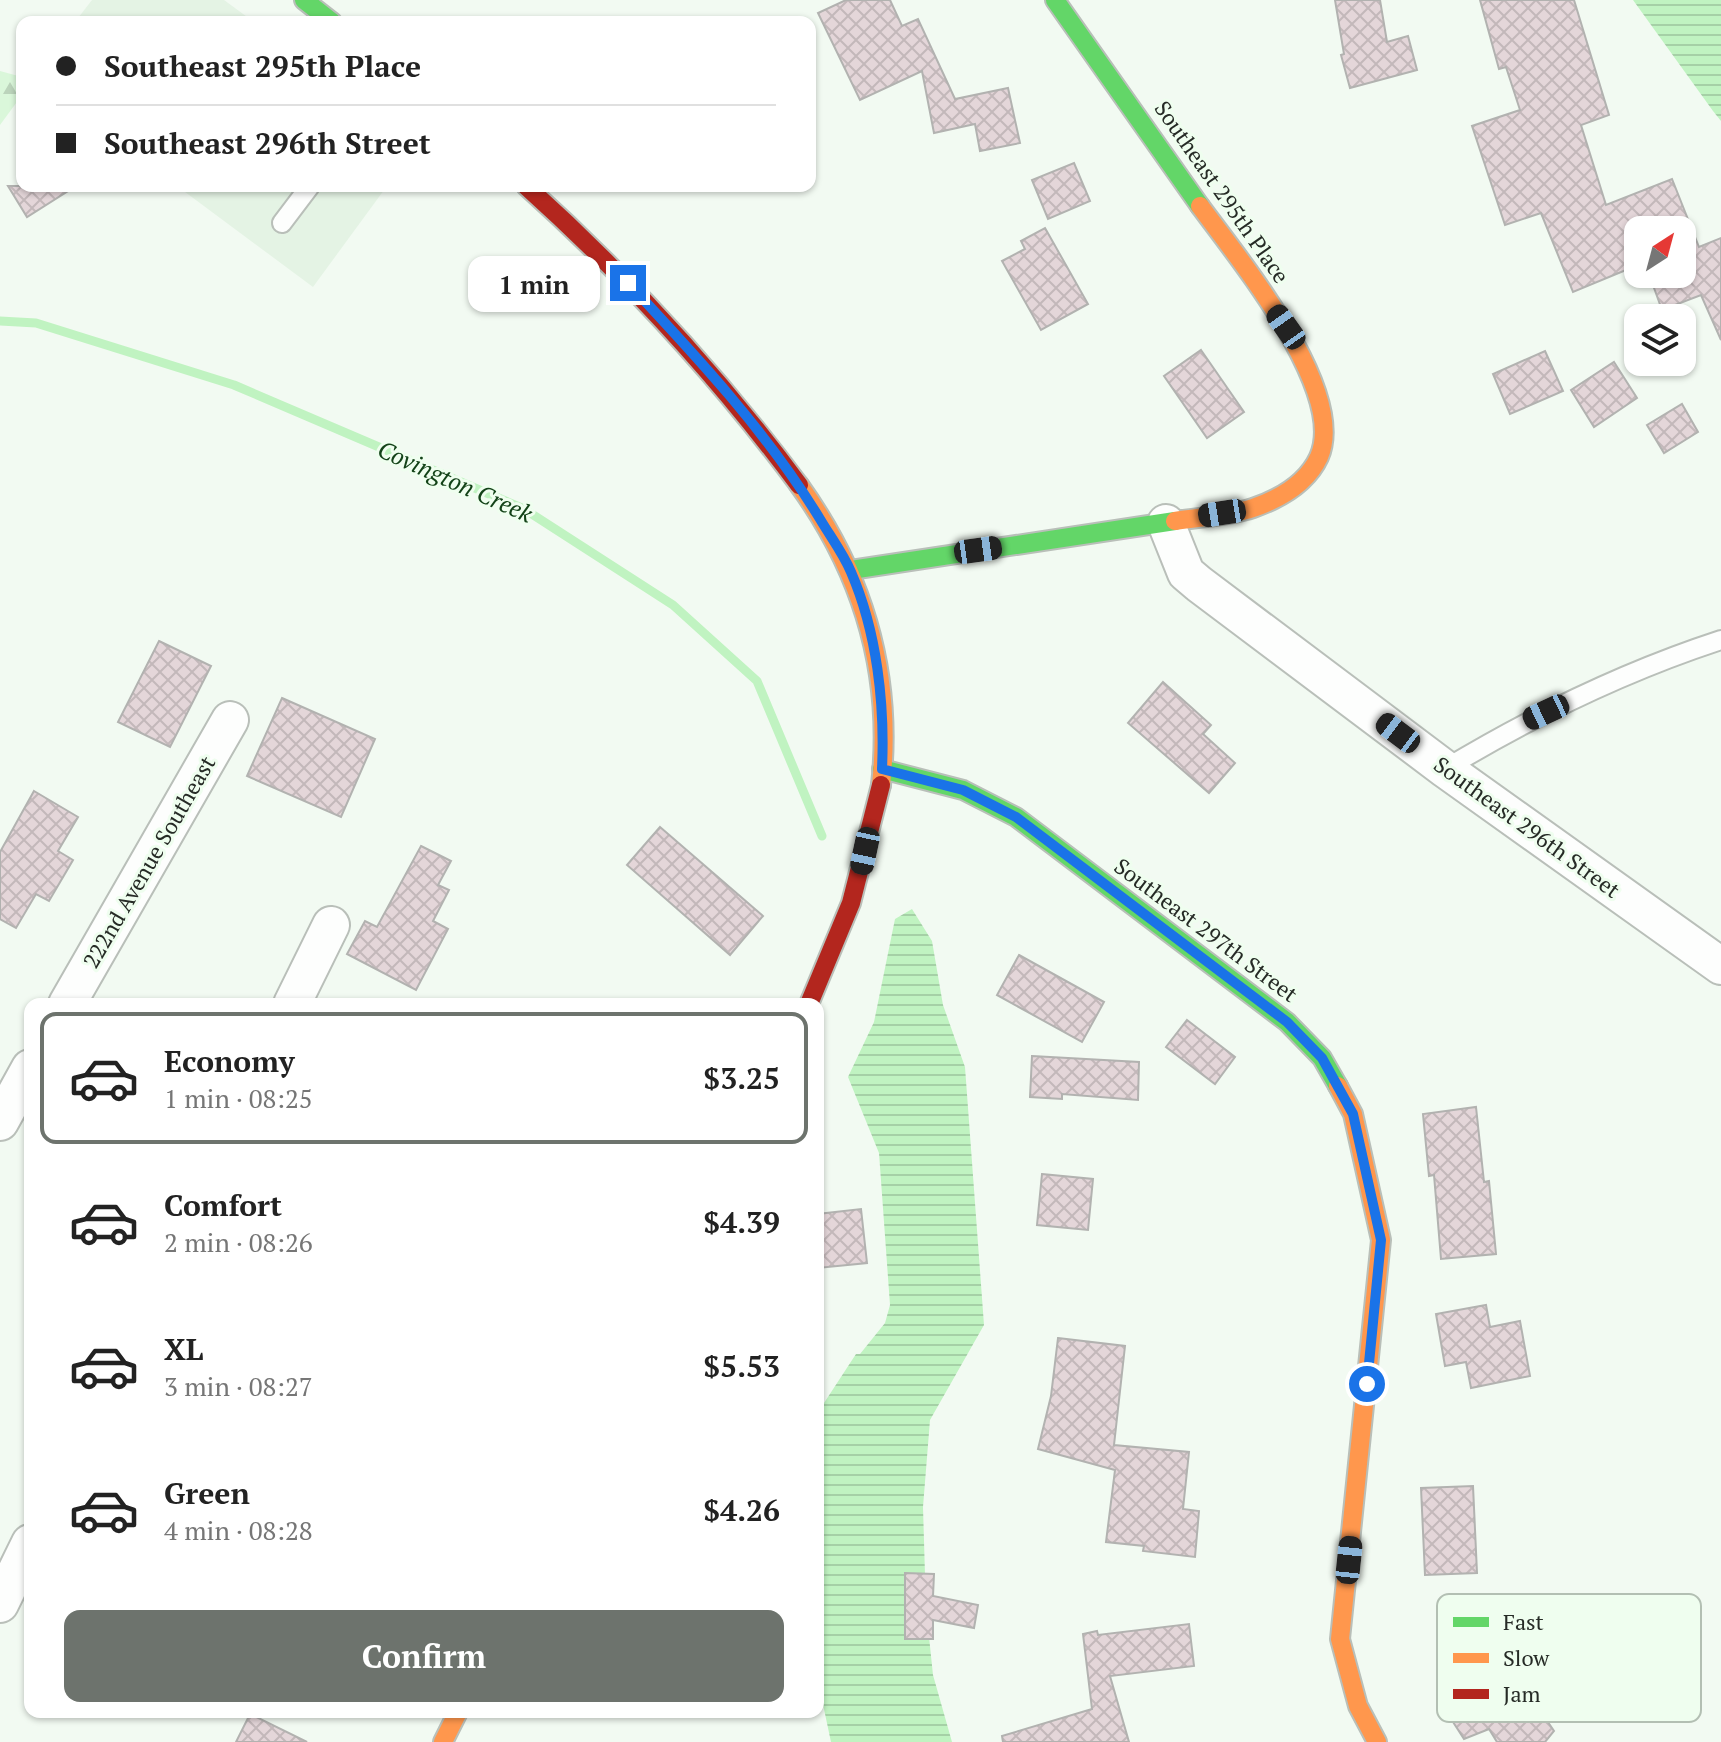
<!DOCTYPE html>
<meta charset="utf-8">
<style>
body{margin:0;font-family:"PT Serif",serif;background:#f6f6f6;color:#222;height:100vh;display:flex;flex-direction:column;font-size:30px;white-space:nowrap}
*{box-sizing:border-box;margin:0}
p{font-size:26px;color:#767676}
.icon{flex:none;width:44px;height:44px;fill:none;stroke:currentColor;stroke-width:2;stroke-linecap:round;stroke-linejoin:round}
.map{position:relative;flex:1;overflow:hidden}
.sheet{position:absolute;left:24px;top:998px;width:800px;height:720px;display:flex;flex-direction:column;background:#fff;border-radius:16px;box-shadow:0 2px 6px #0004}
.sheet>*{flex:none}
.top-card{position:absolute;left:16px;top:16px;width:800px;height:176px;border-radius:16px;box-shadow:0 2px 6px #0004;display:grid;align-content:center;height:176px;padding:0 40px;background:#fff}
.needle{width:52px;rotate:36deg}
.controls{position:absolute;left:1624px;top:216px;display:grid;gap:16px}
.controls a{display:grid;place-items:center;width:72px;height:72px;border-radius:16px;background:#fff;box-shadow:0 2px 6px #0004;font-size:40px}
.end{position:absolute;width:36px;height:36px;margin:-18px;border:10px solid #1a73e8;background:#fff;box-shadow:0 0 0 4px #fff}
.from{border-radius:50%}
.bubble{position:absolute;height:56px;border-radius:16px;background:#fff;box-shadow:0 2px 6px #0004;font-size:26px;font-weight:700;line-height:56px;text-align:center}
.car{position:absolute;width:24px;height:48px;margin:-24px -12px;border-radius:10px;box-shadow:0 0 6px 2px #0007;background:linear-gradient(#222 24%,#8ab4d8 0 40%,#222 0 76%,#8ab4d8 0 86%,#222 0)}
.top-card b{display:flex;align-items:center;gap:28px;height:76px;font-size:30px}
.top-card b+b{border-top:2px solid #e0e0e0}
.top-card i{width:20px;height:20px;background:#222}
ul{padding:14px 0 0;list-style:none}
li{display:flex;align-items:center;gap:24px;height:132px;margin:0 16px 12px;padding:0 24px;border:4px solid transparent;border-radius:16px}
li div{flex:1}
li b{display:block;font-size:30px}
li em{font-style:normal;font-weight:700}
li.selected{border-color:#6d736d}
li>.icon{width:72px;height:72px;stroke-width:1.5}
.cta{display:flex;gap:16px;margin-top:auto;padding:16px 40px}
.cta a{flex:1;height:92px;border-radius:16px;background:#6d736d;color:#fff;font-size:32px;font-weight:700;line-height:92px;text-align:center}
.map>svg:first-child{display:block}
.built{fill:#e4f3e4}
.forest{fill:url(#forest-firs)}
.water{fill:url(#water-rules)}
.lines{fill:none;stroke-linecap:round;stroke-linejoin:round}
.stream{stroke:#c0f3c1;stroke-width:9}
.building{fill:url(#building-cross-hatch);stroke:#b2b2b0;stroke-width:2}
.lane-casing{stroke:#b9bfb9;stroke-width:22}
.street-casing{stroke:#b9bfb9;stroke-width:40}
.fast-casing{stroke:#b9bfb9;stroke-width:22}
.slow-casing{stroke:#b9bfb9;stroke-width:22}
.jam-casing{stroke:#b9bfb9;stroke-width:22}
.lane{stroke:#fdfefd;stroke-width:18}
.street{stroke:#fdfefd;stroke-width:36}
.fast{stroke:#63d668;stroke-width:18}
.slow{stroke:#ff974d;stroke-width:18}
.jam{stroke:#b3261e;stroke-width:18}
.route{stroke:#1a73e8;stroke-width:10}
.labels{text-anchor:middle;stroke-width:6;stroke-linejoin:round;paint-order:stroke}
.street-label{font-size:22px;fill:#262b26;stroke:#effeef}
.water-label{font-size:24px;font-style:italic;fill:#134318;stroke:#effeef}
.key{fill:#effeef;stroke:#b3bfb3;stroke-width:2}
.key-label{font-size:22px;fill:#262b26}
</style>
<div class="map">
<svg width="1721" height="1742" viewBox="0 0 1721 1742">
<defs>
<pattern id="forest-firs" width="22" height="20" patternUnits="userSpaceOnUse" patternTransform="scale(2)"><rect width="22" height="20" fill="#daf7da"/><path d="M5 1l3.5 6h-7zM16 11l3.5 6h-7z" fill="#bbd4bb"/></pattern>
<pattern id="water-rules" width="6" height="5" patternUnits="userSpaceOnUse" patternTransform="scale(2)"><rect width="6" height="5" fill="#c0f3c1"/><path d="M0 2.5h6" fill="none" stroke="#a5d0a6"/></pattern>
<pattern id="building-cross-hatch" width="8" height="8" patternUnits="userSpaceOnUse" patternTransform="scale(2)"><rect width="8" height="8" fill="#e4d6d9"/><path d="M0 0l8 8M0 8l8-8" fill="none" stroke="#c3b8ba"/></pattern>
</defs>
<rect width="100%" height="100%" fill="#f2faf2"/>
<!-- built -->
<g class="built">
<path d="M 92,0 L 224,0 L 254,22 L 75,22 Z"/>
<path d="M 177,186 L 387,186 L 313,287 Z"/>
</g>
<!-- forest -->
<path class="forest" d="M 0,71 L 22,77 L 22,95 L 0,125 Z"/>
<!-- water -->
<g class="water">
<path d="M 1633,0 L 1721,0 L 1721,121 L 1713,111 Z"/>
<path d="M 912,909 L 932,941 L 943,1005 L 965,1067 L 984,1325 L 930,1420 L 923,1507 L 926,1608 L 933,1675 L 952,1742 L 831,1742 L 818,1681 L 818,1523 L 824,1492 L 818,1429 L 824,1403 L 856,1354 L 860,1354 L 885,1323 L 890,1305 L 879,1153 L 848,1077 L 874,1022 L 895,919 Z"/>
</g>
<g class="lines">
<!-- stream -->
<path class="stream" d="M 0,321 L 36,323 L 234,385 L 524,509 L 673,605 L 757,681 L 822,836"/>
</g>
<!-- building -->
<g class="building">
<path d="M 846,0 L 890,0 L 902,26 L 918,19 L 955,99 L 1008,88 L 1020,143 L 980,151 L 975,124 L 934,133 L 922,71 L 860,100 L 818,13 Z"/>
<path d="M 1335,0 L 1380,0 L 1387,42 L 1408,36 L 1417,70 L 1350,88 L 1341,55 L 1344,54 Z"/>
<path d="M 1480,0 L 1574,0 L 1609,115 L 1581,125 L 1606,205 L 1672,179 L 1699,247 L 1721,238 L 1721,340 L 1701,295 L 1662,310 L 1649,274 L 1682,274 L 1682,230 L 1638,230 L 1638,265 L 1573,292 L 1541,213 L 1505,225 L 1472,126 L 1520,110 L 1506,67 L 1499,69 Z"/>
<path d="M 1074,163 L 1090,201 L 1048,219 L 1032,180 Z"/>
<path d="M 8,186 L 76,186 L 27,217 Z"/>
<path d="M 1045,228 L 1088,304 L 1041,330 L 1002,261 L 1025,249 L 1021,241 Z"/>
<path d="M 1201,350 L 1244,412 L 1207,438 L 1164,376 Z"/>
<path d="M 1545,351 L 1563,391 L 1510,414 L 1493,374 Z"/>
<path d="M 1614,362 L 1637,398 L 1594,427 L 1571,390 Z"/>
<path d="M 1682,404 L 1698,432 L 1664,453 L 1647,425 Z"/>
<path d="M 159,641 L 211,666 L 170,747 L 118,722 Z"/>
<path d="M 1163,682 L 1211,725 L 1203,734 L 1235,763 L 1209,793 L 1128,723 Z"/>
<path d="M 282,698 L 375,739 L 341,817 L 247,776 Z"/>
<path d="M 34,791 L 78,817 L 58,851 L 73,860 L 49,901 L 36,894 L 16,928 L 0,919 L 0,852 Z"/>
<path d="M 660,827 L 763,916 L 730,955 L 627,865 Z"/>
<path d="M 421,846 L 451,861 L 438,885 L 449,890 L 433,921 L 448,929 L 416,990 L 347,954 L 365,921 L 377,927 Z"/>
<path d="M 1019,955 L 1104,1002 L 1082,1042 L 997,995 Z"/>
<path d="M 1187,1020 L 1235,1057 L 1215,1084 L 1166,1047 Z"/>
<path d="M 1032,1056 L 1139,1062 L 1138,1100 L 1062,1094 L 1062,1099 L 1030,1097 Z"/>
<path d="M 1476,1107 L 1484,1182 L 1489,1181 L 1496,1254 L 1441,1259 L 1434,1175 L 1429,1176 L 1423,1114 Z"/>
<path d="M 1042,1174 L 1093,1179 L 1088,1230 L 1037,1225 Z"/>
<path d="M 861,1209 L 867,1263 L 818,1268 L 818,1214 Z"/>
<path d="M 1486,1305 L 1490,1327 L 1520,1321 L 1530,1376 L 1471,1388 L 1466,1362 L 1445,1366 L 1436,1314 Z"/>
<path d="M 1058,1338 L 1125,1346 L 1114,1445 L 1189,1452 L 1183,1509 L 1199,1511 L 1195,1557 L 1143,1551 L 1144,1546 L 1106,1542 L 1115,1470 L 1038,1449 L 1051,1396 Z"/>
<path d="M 1473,1486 L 1477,1573 L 1425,1575 L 1421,1488 Z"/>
<path d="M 905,1573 L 934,1574 L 933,1596 L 978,1605 L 974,1628 L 933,1620 L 933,1639 L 905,1639 Z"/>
<path d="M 1189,1624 L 1194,1666 L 1110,1676 L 1129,1742 L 1003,1742 L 1002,1736 L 1092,1709 L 1083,1634 L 1097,1631 L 1098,1635 Z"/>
<path d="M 1510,1666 L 1554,1731 L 1545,1742 L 1497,1742 L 1489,1729 L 1464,1739 L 1446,1711 Z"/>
<path d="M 250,1714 L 307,1742 L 236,1742 Z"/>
</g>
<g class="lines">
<!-- lane casing -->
<g class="lane-casing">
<g id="lane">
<path d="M 282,223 L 310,186"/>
<path d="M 1445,769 C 1533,716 1623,672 1721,640"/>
</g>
</g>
<!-- street casing -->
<g class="street-casing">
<g id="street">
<path d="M 1166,523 L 1186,573 L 1199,584 L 1445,769 L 1721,966"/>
<path d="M 67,1004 L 230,720"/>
<path d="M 292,1004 L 331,925"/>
<path d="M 0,1122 L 30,1068"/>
<path d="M 0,1604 L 30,1543"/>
</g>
</g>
<!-- fast casing -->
<g class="fast-casing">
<g id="fast">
<path d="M 304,0 L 332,22"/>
<path d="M 1055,0 L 1200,206"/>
<path d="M 851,570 L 1175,521"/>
<path d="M 882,769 L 963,790 L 1016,817 L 1287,1022 L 1322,1058 L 1338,1086"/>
</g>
</g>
<!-- slow casing -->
<g class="slow-casing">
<g id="slow">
<path d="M 799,485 C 863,574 893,675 881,785"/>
<path d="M 1175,521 C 1200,517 1230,516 1253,508 C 1279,499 1307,483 1319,457 C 1348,391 1238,258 1200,206"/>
<path d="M 1338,1086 L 1353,1114 L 1381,1240 L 1340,1639 L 1358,1706 L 1377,1742"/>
<path d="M 443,1742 L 458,1712"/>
</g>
</g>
<!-- jam casing -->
<g class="jam-casing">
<g id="jam">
<path d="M 526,186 C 627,277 718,376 799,485"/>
<path d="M 809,1004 L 851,903 L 881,785"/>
</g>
</g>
<!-- lane -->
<use href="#lane" class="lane"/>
<!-- street -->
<use href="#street" class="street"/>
<!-- fast -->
<use href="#fast" class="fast"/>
<!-- slow -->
<use href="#slow" class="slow"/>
<!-- jam -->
<use href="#jam" class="jam"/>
</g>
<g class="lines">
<!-- route -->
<path class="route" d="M 628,283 C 697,357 767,432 820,519 C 830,536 843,553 851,572 C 877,632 885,704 882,769 L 963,790 L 1016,817 L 1287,1022 L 1322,1058 L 1353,1114 L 1381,1240 L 1367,1384"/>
</g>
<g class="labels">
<!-- street labels -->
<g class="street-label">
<text transform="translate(1222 192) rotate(55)" y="8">Southeast 295th Place</text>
<text transform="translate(1527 827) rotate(36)" y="8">Southeast 296th Street</text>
<text transform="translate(149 862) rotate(-60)" y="8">222nd Avenue Southeast</text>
<text transform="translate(1206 930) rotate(37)" y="8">Southeast 297th Street</text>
</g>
<!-- water labels -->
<g class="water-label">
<text transform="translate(455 482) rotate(24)" y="8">Covington Creek</text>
</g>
</g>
<!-- legend -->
<rect x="1437" y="1594" width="264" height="128" rx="12" class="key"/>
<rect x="1453" y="1617" width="36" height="10" fill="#63d668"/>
<rect x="1453" y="1653" width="36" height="10" fill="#ff974d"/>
<rect x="1453" y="1689" width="36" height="10" fill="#b3261e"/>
<g class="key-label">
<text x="1503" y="1630">Fast</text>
<text x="1503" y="1666">Slow</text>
<text x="1503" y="1702">Jam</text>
</g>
</svg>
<div class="controls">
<a><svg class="needle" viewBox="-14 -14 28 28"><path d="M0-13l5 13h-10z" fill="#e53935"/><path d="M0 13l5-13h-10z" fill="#767676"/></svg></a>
<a><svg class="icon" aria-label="layers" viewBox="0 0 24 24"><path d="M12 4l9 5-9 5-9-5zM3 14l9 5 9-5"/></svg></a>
</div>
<i class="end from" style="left:1367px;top:1384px"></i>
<i class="end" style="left:628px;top:283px"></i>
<div class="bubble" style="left:468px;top:256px;width:132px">1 min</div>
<i class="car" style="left:1286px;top:327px;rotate:325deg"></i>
<i class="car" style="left:1222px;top:513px;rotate:261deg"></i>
<i class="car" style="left:978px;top:550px;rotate:82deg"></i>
<i class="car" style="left:1546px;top:712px;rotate:245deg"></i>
<i class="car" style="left:1398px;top:733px;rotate:307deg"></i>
<i class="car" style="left:865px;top:851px;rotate:192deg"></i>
<i class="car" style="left:1349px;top:1560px;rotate:6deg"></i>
<div class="top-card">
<b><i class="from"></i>Southeast 295th Place</b>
<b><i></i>Southeast 296th Street</b>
</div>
<section class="sheet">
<ul>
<li class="selected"><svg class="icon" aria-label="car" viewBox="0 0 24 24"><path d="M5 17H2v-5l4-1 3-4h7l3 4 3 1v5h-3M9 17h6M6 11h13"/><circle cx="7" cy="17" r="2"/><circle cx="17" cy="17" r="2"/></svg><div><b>Economy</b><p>1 min · 08:25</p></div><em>$3.25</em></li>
<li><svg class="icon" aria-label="car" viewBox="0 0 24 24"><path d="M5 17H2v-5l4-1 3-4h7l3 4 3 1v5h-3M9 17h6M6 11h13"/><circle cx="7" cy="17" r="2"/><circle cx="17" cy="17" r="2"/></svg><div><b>Comfort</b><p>2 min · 08:26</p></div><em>$4.39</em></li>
<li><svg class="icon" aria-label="car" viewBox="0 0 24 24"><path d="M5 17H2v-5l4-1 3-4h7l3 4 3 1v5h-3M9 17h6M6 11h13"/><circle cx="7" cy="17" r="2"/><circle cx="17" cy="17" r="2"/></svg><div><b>XL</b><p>3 min · 08:27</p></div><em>$5.53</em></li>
<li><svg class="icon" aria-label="car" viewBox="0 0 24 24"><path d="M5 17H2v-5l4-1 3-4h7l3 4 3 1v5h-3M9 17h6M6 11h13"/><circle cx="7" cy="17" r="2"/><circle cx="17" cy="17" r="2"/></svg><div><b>Green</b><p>4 min · 08:28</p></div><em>$4.26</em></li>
</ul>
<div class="cta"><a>Confirm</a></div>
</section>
</div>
